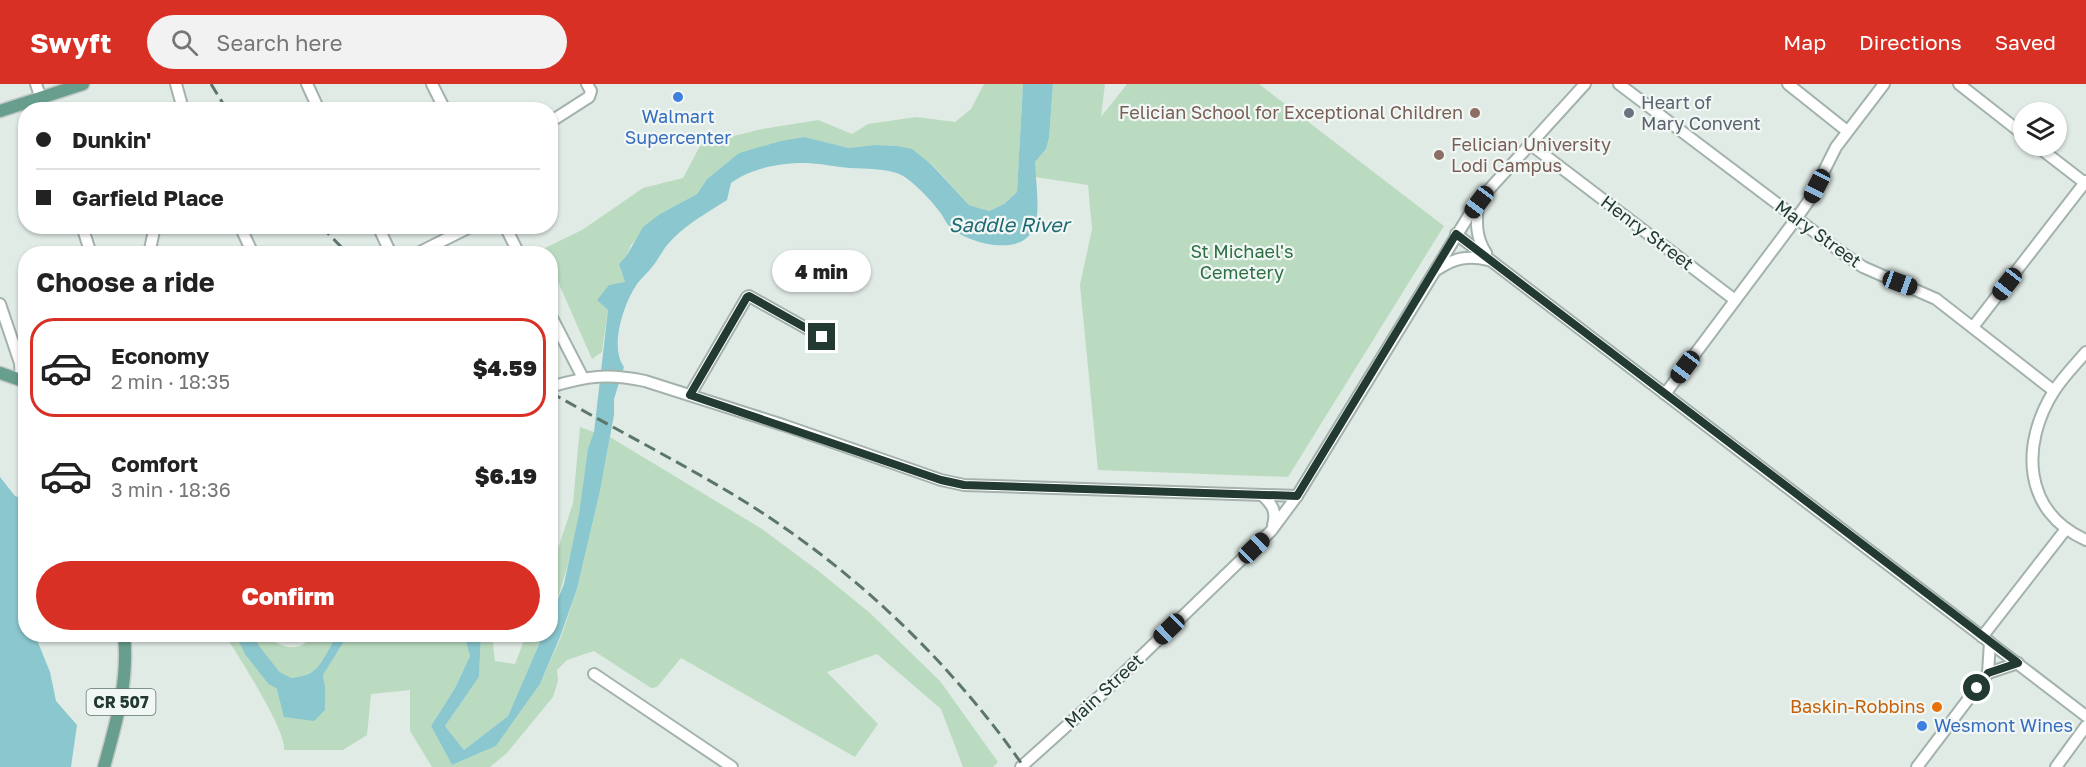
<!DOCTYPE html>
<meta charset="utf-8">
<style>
body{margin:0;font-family:"Golos Text",sans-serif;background:#f2f2f2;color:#222;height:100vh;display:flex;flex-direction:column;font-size:22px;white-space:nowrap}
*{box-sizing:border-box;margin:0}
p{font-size:20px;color:#767676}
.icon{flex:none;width:33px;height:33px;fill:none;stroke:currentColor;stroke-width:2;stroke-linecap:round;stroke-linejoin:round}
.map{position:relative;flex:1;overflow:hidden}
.sheet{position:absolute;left:18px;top:162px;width:540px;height:396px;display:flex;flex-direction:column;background:#fff;border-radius:24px;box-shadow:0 2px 4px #0004}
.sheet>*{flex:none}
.top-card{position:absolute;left:18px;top:18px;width:540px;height:132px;border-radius:24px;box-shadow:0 2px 4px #0004;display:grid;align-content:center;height:132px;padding:0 18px;background:#fff}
.buttons{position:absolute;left:2013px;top:18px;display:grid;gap:12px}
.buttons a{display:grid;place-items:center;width:54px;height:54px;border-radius:50%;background:#fff;box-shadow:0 2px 4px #0004;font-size:30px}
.end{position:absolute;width:27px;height:27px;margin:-14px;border:8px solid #223a32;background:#fff;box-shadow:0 0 0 3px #fff}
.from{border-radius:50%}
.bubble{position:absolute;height:42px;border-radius:21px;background:#fff;box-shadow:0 2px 4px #0004;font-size:20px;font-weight:800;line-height:42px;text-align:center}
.car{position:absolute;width:18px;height:36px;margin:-18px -9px;border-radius:8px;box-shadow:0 0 4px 2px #0007;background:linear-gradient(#222 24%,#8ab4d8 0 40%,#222 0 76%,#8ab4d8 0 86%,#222 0)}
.top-card b{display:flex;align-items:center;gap:21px;height:57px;font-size:22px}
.top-card b+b{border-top:2px solid #e0e0e0}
.top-card i{width:15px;height:15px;background:#222}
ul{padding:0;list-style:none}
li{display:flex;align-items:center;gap:18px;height:99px;margin:0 12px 9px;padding:0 6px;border:3px solid transparent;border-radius:24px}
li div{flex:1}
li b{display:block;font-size:22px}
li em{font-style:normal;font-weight:800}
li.selected{border-color:#d93025}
li>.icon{width:54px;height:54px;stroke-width:1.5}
h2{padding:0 18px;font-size:27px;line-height:72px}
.action{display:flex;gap:12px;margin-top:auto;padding:12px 18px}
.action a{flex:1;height:69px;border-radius:36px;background:#d93025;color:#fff;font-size:24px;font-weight:800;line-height:69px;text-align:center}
header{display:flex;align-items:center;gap:36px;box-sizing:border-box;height:84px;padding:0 30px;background:#d93025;color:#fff}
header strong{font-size:28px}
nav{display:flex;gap:33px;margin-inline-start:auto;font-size:21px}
.search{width:420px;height:54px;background:#f2f2f2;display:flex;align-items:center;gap:15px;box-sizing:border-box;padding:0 21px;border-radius:33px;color:#767676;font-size:22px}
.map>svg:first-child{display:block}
.green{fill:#bbdbc1}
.water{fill:#8bc7ce}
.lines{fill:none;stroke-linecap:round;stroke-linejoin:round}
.river{stroke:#8bc7ce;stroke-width:16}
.minor-casing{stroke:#a4b2ac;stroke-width:14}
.major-casing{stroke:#c1c8c6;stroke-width:15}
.minor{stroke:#fff;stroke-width:10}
.major{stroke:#679e8d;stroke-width:12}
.rail{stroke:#5c766e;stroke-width:3;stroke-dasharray:12 6;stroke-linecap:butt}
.route{stroke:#223a32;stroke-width:8}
.shop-dot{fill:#3f7fe0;stroke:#f1f7f4;stroke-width:2}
.education-dot{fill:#8d6e63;stroke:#f1f7f4;stroke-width:2}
.worship-dot{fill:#6b7280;stroke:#f1f7f4;stroke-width:2}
.food-dot{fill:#e8710a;stroke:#f1f7f4;stroke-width:2}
.labels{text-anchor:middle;stroke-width:4.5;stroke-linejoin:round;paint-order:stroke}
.shield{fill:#f1f7f4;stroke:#60736c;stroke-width:1.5}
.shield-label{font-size:16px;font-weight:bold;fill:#223a32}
.worship-label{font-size:18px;fill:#5b616d;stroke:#f1f7f4;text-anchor:start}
.education-label{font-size:18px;fill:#785e54;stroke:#f1f7f4;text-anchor:end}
.shop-label{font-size:18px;fill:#366cbe;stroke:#f1f7f4}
.street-label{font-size:18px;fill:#223a32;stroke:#f1f7f4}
.park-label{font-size:18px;fill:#2e6f43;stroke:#f1f7f4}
.food-label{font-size:18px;fill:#c56008;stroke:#f1f7f4;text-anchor:end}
.water-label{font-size:20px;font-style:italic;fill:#1f6a73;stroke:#f1f7f4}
</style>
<header>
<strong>Swyft</strong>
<div class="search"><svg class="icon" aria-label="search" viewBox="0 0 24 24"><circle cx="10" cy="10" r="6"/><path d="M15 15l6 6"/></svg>Search here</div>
<nav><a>Map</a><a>Directions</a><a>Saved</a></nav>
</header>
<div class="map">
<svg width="2086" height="683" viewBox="0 0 2086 683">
<rect width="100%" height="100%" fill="#e1ebe6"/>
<!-- green -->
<g class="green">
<path d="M 984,0 L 1023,0 L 1017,108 L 1004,120 L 989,127 L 969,121 L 932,80 L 897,62 L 874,61 L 849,64 L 803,53 L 739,69 L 707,95 L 697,110 L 660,130 L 631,161 L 627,171 L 619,180 L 625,198 L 597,215 L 608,226 L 602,268 L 592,275 L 551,182 L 550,170 L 545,169 L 543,165 L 582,146 L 643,104 L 683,94 L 701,60 L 762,45 L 818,36 L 852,50 L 868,40 L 916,33 L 955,38 L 971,25 Z"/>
<path d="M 1053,0 L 1105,0 L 1101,33 L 1127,0 L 1259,0 L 1444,142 L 1288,393 L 1098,386 L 1080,201 L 1092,145 L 1088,101 L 1035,93 L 1035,78 L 1046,65 L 1049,54 Z"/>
<path d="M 580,343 L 594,348 C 585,375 584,402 579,430 C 573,465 564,499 551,532 L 551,486 L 573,419 Z"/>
<path d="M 610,353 L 762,445 L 816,485 L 870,529 L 940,597 L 998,678 L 993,683 L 963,683 L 941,625 L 877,570 L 827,588 L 878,640 L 855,673 L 681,574 L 657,603 L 651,604 L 594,567 L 567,576 L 557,586 L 558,597 L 553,613 L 507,669 L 490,683 L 432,683 L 410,647 L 410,606 L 371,610 L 367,651 L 343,666 L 284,666 C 287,647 237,570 225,551 L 267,551 C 275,560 289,567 302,561 C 306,559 310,553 313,551 L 337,551 C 316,585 319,595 275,594 L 325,626 L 325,602 L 323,591 L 348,551 L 464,551 L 470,572 L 455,604 L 431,642 L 452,681 L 496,662 L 540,600 L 561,553 L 577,505 L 600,407 Z"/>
<path d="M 481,551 L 492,551 L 495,577 L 515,580 L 526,551 L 543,551 L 508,632 L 464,666 L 445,642 L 479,593 Z"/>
</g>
<!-- water -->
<g class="water">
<path d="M 1023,0 L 1053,0 L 1049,54 L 1046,65 L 1035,78 C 1036,114 1051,166 995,161 C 981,160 959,152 949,142 C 945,138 943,131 939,127 C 932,117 910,94 899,90 C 884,84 866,85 850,84 C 835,83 820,79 804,79 C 780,79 751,84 731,99 L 727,116 C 707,129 684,141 668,160 C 662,167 658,176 652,183 C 648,189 641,194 637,200 C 624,219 609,263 624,283 L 614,315 L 614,331 L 600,407 L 577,505 L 560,553 L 540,600 L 496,662 L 452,681 L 431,642 L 455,604 L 470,572 L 464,551 L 481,551 L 479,593 L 445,642 L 464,666 L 508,632 L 543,551 L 550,550 L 551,532 L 564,500 L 579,430 L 588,365 L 594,348 L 608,226 L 597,216 L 609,201 L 625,198 L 619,180 L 627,171 L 643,143 L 660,130 L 697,110 L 707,95 L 739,69 L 781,57 L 804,53 L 849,64 L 874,61 L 897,62 L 912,65 L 932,81 L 969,121 L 989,127 L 1004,120 L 1017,108 Z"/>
<path d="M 0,393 L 15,412 L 25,416 L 25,448 L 18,459 L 25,502 L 26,550 L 35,551 L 50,588 L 56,617 L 77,641 L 71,683 L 0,683 Z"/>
<path d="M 337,551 L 348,551 L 323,591 L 325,602 L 325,626 L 314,637 L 284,633 L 274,594 C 319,595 316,586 337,551 Z"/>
</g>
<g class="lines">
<!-- river -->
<path class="river" d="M 244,550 L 252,566 L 274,594 L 293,604"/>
<!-- minor casing -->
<g class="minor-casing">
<g id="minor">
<path d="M 36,0 L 45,26"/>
<path d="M 176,0 L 181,18 L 179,26"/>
<path d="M 307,0 L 319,26"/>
<path d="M 432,0 L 445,26"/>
<path d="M 1619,0 L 1841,168 L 1863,183 L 1936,215 L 2054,307"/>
<path d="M 1788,0 L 1847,47"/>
<path d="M 1959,0 L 2024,51"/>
<path d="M 550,38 L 589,13 L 591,7 L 587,0"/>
<path d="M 1530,60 L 1735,216"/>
<path d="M 2037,62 L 2085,99"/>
<path d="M 1478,121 C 1476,139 1476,154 1486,169"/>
<path d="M 82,142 L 91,170"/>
<path d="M 240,142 L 253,170"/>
<path d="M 378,142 L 391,170"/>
<path d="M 505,142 L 519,170"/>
<path d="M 1456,150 L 2086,632"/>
<path d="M 149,170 L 155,142"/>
<path d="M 416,170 L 472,142"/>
<path d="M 1438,185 C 1454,174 1469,171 1488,176"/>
<path d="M 0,220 L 20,279 L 21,296"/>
<path d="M 550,230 L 583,294"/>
<path d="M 1973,243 L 2086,97"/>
<path d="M 2086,268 C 2075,281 2063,293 2054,307 C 2020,361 2023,428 2086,456"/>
<path d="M 550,303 C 587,292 607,289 645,297 L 783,341 L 941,396 L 964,401 L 1297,412"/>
<path d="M 1665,310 L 1796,135 L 1810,115 L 1836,63 L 1884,0"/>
<path d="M 690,311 L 747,213 L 749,212 L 822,253"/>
<path d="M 1262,411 C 1272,420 1277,427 1273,441"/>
<path d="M 1982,553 L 2066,445"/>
<path d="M 1988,589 L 2018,579"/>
<path d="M 594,590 L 732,683"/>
<path d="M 1021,683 L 1101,611 L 1271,447 L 1297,412 L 1471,128 L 1484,111 L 1585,0"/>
<path d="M 1917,683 L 1988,589 L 1990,558"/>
<path d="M 2056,683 L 2086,642"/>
</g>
</g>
<!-- major casing -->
<g class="major-casing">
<g id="major">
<path d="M 0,27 L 83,0"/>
<path d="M 0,289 L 26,298"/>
<path d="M 104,683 C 116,639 129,597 124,550"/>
</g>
</g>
<!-- minor -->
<use href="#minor" class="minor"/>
<!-- major -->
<use href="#major" class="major"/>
<!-- rail -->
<g class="rail">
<path d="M 211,0 L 227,26"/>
<path d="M 321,142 L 348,170"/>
<path d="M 550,308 C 611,343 674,375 734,411 C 848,480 947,573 1024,683"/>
</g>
</g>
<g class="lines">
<!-- route -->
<path class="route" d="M 822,253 L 749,212 L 747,213 L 690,311 L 941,396 L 964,401 L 1297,412 L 1456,150 L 2018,579 L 1988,589 L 1977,604"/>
</g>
<!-- markers -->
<g class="shop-dot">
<circle cx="678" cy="13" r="6"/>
<circle cx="1922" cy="642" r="6"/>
</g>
<g class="education-dot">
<circle cx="1475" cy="29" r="6"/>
<circle cx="1439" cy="71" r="6"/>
</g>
<circle class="worship-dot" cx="1629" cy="29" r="6"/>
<circle class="food-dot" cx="1937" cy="623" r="6"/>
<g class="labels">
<!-- shield labels -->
<rect class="shield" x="86.5" y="605" width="69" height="26" rx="4.5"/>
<g class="shield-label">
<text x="121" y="624">CR 507</text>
</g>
<!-- worship labels -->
<g class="worship-label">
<text x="1641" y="25">Heart of<tspan x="1641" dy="21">Mary Convent</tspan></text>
</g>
<!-- education labels -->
<g class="education-label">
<text x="1463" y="35">Felician School for Exceptional Children</text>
<text x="1451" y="67" text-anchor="start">Felician University<tspan x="1451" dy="21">Lodi Campus</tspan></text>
</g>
<!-- shop labels -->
<g class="shop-label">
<text x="678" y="39">Walmart<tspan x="678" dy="21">Supercenter</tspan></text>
<text x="1934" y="648" text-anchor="start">Wesmont Wines</text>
</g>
<!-- street labels -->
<g class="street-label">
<text transform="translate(1647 149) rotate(37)" y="6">Henry Street</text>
<text transform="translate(1818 150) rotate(36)" y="6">Mary Street</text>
<text transform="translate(1104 607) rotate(-43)" y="6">Main Street</text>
</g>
<!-- park labels -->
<g class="park-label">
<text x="1242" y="174">St Michael's<tspan x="1242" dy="21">Cemetery</tspan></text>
</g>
<!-- food labels -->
<g class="food-label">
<text x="1925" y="629">Baskin-Robbins</text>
</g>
<!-- water labels -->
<g class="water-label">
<text x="1009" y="148">Saddle River</text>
</g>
</g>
</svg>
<div class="buttons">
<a><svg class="icon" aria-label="layers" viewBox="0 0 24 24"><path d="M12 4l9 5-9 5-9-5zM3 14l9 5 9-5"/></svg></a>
</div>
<i class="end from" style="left:1977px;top:604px"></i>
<i class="end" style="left:822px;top:253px"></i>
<div class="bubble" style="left:772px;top:166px;width:99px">4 min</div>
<i class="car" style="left:1817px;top:102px;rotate:207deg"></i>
<i class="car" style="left:1479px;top:118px;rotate:217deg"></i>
<i class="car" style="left:1900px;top:199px;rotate:110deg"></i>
<i class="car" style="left:2007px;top:200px;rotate:218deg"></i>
<i class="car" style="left:1685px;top:283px;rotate:217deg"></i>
<i class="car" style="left:1254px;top:464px;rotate:46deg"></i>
<i class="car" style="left:1169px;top:545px;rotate:226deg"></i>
<div class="top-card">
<b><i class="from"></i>Dunkin'</b>
<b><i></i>Garfield Place</b>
</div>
<section class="sheet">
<h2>Choose a ride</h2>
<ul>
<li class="selected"><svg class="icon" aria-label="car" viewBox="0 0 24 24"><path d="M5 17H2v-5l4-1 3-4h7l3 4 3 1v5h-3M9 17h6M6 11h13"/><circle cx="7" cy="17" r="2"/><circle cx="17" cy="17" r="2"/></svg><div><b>Economy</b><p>2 min · 18:35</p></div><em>$4.59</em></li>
<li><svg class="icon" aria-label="car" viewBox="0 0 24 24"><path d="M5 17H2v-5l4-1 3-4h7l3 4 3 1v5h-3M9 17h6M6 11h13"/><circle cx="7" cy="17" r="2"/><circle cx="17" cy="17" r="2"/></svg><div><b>Comfort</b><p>3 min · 18:36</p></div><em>$6.19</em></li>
</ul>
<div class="action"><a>Confirm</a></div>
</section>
</div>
